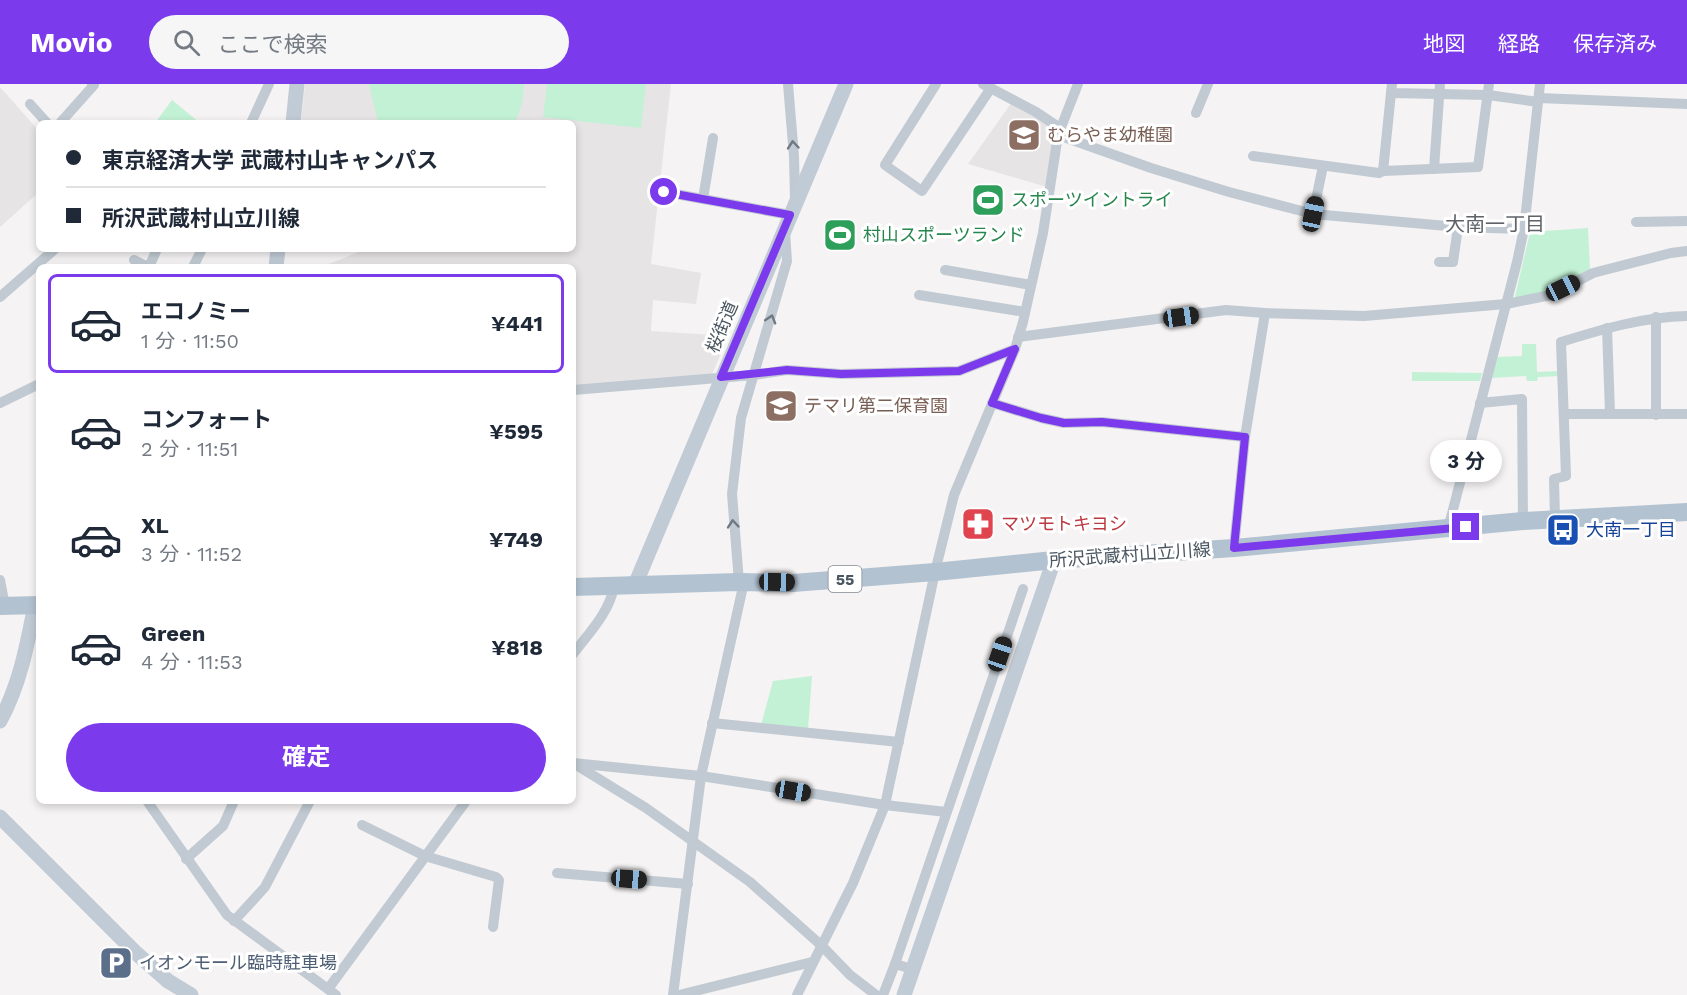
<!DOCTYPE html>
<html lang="ja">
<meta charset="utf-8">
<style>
body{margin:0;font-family:"Work Sans","Noto Sans JP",sans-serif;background:#f6f6f7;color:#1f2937;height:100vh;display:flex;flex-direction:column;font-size:22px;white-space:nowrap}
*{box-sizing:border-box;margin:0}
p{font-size:20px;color:#747a83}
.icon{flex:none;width:33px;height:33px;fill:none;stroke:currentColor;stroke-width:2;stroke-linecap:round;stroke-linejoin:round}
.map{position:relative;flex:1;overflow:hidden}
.side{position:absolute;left:36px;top:180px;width:540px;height:540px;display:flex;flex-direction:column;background:#fff;border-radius:9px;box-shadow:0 3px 9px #0003}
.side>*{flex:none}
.hud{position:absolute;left:36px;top:36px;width:540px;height:132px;border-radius:9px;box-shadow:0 3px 9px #0003;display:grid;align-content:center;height:132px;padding:0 30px;background:#fff}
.end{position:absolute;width:27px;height:27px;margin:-14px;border:8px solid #7c3aed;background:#fff;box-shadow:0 0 0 3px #fff}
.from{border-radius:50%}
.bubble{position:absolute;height:42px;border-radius:21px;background:#fff;box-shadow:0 3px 9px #0003;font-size:20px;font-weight:700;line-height:42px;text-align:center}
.car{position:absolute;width:18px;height:36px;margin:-18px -9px;border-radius:8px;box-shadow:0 0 4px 2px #0007;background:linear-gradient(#222 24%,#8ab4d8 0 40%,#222 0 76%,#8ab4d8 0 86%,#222 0)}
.hud b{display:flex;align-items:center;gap:21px;height:57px;font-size:22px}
.hud b+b{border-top:2px solid #e0e1e3}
.hud i{width:15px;height:15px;background:#1f2937}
ul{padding:10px 0 0;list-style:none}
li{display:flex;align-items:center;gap:18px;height:99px;margin:0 12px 9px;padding:0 18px;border:3px solid transparent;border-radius:9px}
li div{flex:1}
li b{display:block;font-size:22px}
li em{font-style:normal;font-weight:700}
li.selected{border-color:#7c3aed}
li>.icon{width:54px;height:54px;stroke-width:1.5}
.button{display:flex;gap:12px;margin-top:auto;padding:12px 30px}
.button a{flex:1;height:69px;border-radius:36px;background:#7c3aed;color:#fff;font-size:24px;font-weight:700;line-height:69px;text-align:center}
header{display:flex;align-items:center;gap:36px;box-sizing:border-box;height:84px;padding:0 30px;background:#7c3aed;color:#fff}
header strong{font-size:28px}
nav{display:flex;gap:33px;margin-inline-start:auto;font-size:21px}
.search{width:420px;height:54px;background:#f6f6f7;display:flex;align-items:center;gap:15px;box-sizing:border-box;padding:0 21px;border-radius:33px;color:#747a83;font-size:22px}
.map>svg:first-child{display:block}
.education{fill:#e6e4e5}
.green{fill:#c3f1d5}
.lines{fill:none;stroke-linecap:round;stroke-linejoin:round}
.street{stroke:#c1cad2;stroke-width:10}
.secondary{stroke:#c1cbd6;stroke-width:15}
.primary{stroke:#b3c2d1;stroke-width:18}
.oneway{stroke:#6e7983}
.route{stroke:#7c3aed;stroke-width:8}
.labels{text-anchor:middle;stroke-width:6;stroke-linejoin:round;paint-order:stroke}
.shield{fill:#fff;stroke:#808990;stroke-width:1.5}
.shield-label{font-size:16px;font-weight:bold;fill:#4a5661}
.education-label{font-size:18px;fill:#785e54;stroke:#fff;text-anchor:start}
.leisure-label{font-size:18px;fill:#27864d;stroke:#fff;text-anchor:start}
.street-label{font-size:18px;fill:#4a5661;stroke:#fff}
.health-label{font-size:18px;fill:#be3a42;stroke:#fff;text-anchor:start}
.transit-label{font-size:18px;fill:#164399;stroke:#fff;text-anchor:start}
.service-label{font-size:18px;fill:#4e5e75;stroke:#fff;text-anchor:start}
.neighbourhood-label{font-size:20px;fill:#5f6368;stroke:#fff}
</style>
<header>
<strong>Movio</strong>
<div class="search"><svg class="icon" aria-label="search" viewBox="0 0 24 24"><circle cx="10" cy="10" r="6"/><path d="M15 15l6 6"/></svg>ここで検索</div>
<nav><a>地図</a><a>経路</a><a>保存済み</a></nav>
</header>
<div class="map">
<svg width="1687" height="911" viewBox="0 0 1687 911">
<rect width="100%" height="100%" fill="#f5f3f3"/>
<!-- education -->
<g class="education">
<path d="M 305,0 L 671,0 L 651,180 L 701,189 L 696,220 L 653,216 L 651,247 L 728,252 L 711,293 L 573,302 L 573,183 L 321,183 L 366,165 L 573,165 L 573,39 L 301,39 Z"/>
<path d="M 0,3 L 39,47 L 39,108 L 0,143 Z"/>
<path d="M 1012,18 L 1056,46 L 1047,103 L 968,80 Z"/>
</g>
<!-- green -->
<g class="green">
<path d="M 369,0 L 524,0 C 524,14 521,27 514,39 L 378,39 Z"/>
<path d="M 547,0 L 646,0 L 641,44 L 543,33 Z"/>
<path d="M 172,16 L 200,39 L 155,39 Z"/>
<path d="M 1588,144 L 1590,187 L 1554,205 L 1514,217 L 1530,148 Z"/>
<path d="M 1522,260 L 1536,260 L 1537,288 L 1560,287 L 1561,292 L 1538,293 L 1537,297 L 1527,297 L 1526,292 L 1490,294 L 1496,273 L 1522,272 Z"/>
<path d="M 1412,288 L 1482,289 L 1480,297 L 1412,297 Z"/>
<path d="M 812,592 L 808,645 L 761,641 L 773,597 Z"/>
</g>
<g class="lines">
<!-- street -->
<g class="street">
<path d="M 788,0 L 794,72 L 795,116"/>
<path d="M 936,0 L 885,81 L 922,107 L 991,4"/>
<path d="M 983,0 L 1036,28 L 1060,44"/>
<path d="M 1392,0 L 1391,9 L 1488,11 L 1538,18"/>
<path d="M 1539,14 L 1687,20"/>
<path d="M 30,20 L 47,39"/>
<path d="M 1196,29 L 1208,0"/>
<path d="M 60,39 L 94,1 L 92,0"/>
<path d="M 251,39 L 269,0"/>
<path d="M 1058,51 L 1151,84 L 1229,108 L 1313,130 L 1458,143 L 1524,145"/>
<path d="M 1253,72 L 1379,89 L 1383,87 L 1478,83 L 1489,0"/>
<path d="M 1434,85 L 1440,0"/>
<path d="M 1383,87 L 1391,9"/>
<path d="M 665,108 L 790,131"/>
<path d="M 703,115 L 713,54"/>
<path d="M 1313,130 L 1323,82"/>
<path d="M 1636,138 L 1687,137"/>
<path d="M 134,176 L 148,183"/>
<path d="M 1439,178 L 1453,178 L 1458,143"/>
<path d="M 149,183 L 157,165"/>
<path d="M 193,183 L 202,165"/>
<path d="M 945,186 L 1031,201"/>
<path d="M 919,211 L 1025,228"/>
<path d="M 0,213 L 55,165"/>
<path d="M 1656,233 L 1656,331"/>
<path d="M 1607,244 L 1610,329"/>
<path d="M 1018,253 L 1226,226 L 1265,229 L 1364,232 L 1506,220 L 1551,211 L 1593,189 L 1671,169 L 1687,167"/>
<path d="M 573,306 L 754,291 L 787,286 L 841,290 L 959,287 L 1015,265"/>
<path d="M 0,319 L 39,300"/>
<path d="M 992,319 L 1041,334 L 1064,339 L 1102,338 L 1245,353"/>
<path d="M 1480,319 L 1522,315 L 1523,437"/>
<path d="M 1565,330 L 1687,330"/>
<path d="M 1555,435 L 1554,395 L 1566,392 L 1561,258 C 1603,245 1643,233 1687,232"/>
<path d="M 1448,445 L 1517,178 L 1524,145 L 1540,0"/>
<path d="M 1234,464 L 1245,353 L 1265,229"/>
<path d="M 0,496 L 5,522"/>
<path d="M 739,498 L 732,410 L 741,334 L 787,177 L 785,148"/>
<path d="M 573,570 C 588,550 610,528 614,502"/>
<path d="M 712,639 L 899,658"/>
<path d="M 573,679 L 646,724 L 750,798 L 822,862 L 850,891 L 876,911"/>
<path d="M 573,679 L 701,692 L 885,721 L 946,728"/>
<path d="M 147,717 L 227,831 L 336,911"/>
<path d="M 362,741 L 425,772 L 496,793 L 499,796 L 493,843"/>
<path d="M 186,775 L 223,742 L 234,717"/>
<path d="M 557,789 L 688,800"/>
<path d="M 234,837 L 265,803 L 310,717"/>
<path d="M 895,880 L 1023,505"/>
<path d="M 328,905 L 466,717"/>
<path d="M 673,911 L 701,692 L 744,498"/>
<path d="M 679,911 L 812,878"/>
<path d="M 797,911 L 853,799 L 885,721 L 935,488 L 954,411 L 1015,265 L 1023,238 L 1043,149 L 1058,51 L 1078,0"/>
<path d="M 883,911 L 895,880 L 912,885"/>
</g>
<!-- secondary -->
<g class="secondary">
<path d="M 293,39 L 297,0"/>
<path d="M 276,183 L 278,165"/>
<path d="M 635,501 L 846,0"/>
<path d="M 0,637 C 20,600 27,562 35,521"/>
<path d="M 0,733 L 136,869 L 168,897 L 191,911"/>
<path d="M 904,911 L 1054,476"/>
</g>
<!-- primary -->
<g class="primary">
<path d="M 573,503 L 739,498 L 793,499 L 935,488 L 1054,476 L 1234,464 L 1523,437 L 1687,428"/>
<path d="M 0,522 L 39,521"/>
</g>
</g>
<!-- one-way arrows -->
<defs><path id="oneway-chevron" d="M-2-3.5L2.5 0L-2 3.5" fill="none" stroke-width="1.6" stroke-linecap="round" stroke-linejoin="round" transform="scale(1.5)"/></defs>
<g class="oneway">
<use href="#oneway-chevron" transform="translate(793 61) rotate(-95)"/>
<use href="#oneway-chevron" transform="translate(771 235) rotate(-73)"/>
<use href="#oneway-chevron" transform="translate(733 440) rotate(-95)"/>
</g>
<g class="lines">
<!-- route -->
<path class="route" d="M 664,108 L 790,131 L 721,293 L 787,286 L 841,290 L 959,287 L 1015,265 L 992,319 L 1041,334 L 1064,339 L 1102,338 L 1245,353 L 1234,464 L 1466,443"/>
</g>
<!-- icons -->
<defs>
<g id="school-square" transform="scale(1.725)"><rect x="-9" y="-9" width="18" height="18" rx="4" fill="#8d6e63" stroke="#fff"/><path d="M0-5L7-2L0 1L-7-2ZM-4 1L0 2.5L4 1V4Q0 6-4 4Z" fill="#fff"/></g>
<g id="stadium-square" transform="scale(1.725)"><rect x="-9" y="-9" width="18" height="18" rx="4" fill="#2e9e5b" stroke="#fff"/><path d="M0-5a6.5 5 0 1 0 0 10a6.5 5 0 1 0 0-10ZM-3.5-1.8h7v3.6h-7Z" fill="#fff"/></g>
<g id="pharmacy-square" transform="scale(1.725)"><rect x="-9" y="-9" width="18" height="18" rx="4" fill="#e0444e" stroke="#fff"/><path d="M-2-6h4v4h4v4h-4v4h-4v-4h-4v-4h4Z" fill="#fff"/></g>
<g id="bus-square" transform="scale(1.725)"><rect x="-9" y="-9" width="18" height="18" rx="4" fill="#1a4fb4" stroke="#fff"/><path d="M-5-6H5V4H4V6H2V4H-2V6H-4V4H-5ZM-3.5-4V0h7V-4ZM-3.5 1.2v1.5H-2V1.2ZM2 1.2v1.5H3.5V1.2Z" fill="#fff"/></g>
<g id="parking-square" transform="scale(1.725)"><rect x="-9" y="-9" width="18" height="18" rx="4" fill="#5c6f8a" stroke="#fff"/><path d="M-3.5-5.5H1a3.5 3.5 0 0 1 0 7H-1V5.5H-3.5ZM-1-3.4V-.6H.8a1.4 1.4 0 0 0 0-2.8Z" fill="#fff"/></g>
</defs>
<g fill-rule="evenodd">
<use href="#school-square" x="1024" y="51"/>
<use href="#stadium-square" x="988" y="116"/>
<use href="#stadium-square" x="840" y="151"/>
<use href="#school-square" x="781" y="322"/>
<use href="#pharmacy-square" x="978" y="440"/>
<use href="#bus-square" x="1563" y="446"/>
<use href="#parking-square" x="116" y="879"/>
</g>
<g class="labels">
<!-- shield labels -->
<rect class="shield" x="828.5" y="482" width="33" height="26" rx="4.5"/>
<g class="shield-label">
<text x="845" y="501">55</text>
</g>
<!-- education labels -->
<g class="education-label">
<text x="1047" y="57">むらやま幼稚園</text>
<text x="804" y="328">テマリ第二保育園</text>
</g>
<!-- leisure labels -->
<g class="leisure-label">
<text x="1011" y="122">スポーツイントライ</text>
<text x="863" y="157">村山スポーツランド</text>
</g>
<!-- street labels -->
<g class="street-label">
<text transform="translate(722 243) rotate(-67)" y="6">桜街道</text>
<text transform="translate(1130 471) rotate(-4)" y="6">所沢武蔵村山立川線</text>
</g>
<!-- health labels -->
<g class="health-label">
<text x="1001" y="446">マツモトキヨシ</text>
</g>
<!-- transit labels -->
<g class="transit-label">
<text x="1586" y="452">大南一丁目</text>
</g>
<!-- service labels -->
<g class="service-label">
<text x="139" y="885">イオンモール臨時駐車場</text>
</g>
<!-- neighbourhood labels -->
<g class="neighbourhood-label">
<text x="1495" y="147">大南一丁目</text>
</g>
</g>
</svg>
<i class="end from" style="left:664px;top:108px"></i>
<i class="end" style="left:1466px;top:443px"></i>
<div class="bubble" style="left:1430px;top:356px;width:72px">3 分</div>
<i class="car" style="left:1313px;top:130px;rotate:12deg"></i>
<i class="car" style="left:1563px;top:204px;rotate:64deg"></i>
<i class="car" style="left:1181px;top:233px;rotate:82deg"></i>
<i class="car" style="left:777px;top:498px;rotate:91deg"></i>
<i class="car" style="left:1000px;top:570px;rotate:19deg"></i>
<i class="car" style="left:793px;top:707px;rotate:99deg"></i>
<i class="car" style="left:629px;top:795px;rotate:94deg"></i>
<div class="hud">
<b><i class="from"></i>東京経済大学 武蔵村山キャンパス</b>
<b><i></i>所沢武蔵村山立川線</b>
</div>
<section class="side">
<ul>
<li class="selected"><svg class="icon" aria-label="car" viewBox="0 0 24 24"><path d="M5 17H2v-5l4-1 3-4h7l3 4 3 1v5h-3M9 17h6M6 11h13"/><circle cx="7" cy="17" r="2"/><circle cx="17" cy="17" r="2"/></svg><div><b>エコノミー</b><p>1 分 · 11:50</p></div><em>¥441</em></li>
<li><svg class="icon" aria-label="car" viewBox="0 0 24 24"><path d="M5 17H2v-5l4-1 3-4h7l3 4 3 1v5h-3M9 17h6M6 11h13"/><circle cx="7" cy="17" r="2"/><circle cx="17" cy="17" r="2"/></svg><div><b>コンフォート</b><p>2 分 · 11:51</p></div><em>¥595</em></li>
<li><svg class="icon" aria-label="car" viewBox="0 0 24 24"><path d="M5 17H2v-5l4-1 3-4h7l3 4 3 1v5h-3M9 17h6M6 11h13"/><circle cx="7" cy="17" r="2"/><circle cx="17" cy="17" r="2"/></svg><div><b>XL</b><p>3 分 · 11:52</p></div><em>¥749</em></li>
<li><svg class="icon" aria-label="car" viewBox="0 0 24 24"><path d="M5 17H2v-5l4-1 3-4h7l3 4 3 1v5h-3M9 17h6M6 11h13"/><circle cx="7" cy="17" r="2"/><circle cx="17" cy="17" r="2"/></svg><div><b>Green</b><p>4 分 · 11:53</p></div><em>¥818</em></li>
</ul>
<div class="button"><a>確定</a></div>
</section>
</div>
